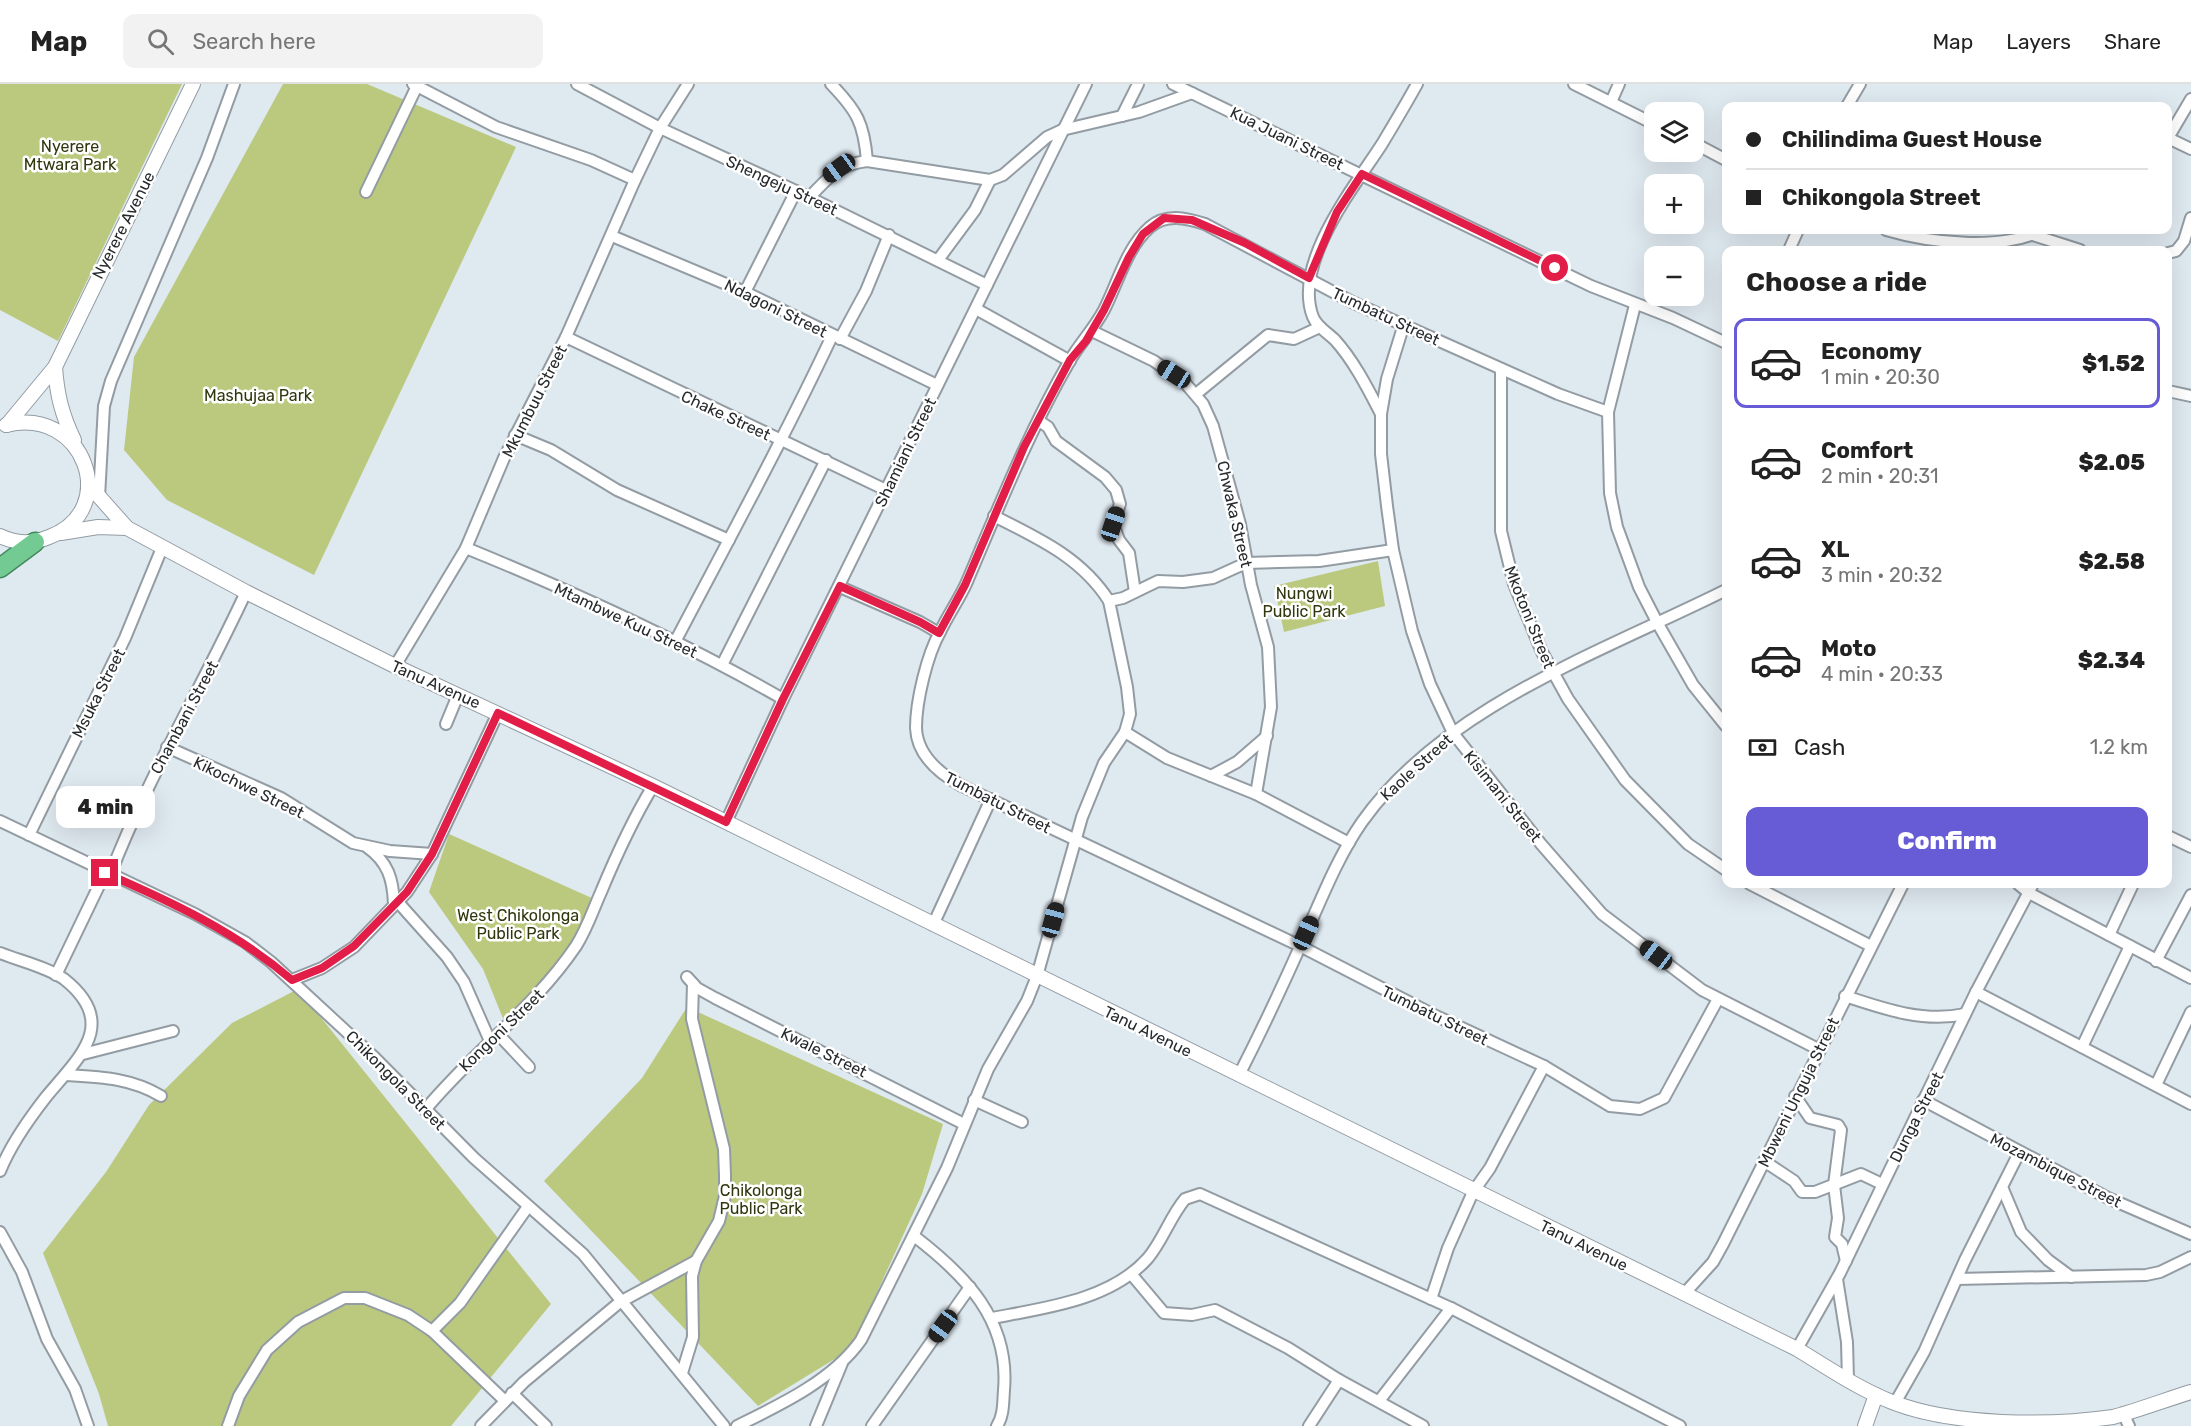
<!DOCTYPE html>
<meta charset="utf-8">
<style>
body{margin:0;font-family:Rubik,sans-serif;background:#f2f2f2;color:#222;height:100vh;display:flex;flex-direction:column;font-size:22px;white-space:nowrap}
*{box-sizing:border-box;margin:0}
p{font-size:20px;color:#767676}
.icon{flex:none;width:33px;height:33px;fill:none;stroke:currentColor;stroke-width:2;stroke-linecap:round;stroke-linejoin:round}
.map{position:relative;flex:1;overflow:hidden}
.panel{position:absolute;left:1722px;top:162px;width:450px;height:642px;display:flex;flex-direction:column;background:#fff;border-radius:12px;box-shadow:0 6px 24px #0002}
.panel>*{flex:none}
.hud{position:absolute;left:1722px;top:18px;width:450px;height:132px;border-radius:12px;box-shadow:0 6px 24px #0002;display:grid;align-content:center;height:132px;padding:0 24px;background:#fff}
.controls{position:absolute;left:1644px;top:18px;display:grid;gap:12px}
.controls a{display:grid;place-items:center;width:60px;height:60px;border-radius:12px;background:#fff;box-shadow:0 6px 24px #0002;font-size:30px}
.end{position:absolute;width:27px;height:27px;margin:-14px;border:8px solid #e11d48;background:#fff;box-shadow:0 0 0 3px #fff}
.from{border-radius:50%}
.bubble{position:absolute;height:42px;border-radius:12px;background:#fff;box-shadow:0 6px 24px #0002;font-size:20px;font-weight:800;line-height:42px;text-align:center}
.car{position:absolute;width:18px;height:36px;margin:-18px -9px;border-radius:8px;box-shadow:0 0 4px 2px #0007;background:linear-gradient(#222 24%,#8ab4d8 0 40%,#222 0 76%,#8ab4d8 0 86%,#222 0)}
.hud b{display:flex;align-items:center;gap:21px;height:57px;font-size:22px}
.hud b+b{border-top:2px solid #e0e0e0}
.hud i{width:15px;height:15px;background:#222}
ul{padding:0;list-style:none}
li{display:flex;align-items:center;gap:18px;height:90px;margin:0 12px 9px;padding:0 12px;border:3px solid transparent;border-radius:12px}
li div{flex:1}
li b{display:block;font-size:22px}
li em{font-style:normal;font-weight:800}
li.current{border-color:#675cd5}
li>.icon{width:54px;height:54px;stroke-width:1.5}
h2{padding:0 24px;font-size:27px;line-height:72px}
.pay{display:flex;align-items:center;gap:15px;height:66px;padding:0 24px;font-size:22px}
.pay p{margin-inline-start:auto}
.button{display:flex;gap:12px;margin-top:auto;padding:12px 24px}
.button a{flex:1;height:69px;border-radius:12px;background:#675cd5;color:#fff;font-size:24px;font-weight:800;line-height:69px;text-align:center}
header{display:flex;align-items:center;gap:36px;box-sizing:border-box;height:84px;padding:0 30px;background:#fff;border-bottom:2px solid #e0e0e0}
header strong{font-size:28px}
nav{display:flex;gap:33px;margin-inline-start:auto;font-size:21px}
.search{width:420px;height:54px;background:#f2f2f2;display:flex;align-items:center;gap:15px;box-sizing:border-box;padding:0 21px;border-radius:12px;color:#767676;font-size:22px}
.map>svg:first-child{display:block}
.green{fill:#bbc97f}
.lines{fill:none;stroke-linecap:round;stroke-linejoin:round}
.minor-casing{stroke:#939ca3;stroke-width:14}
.tertiary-casing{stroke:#939ca3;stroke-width:16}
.trunk-casing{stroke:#428a5d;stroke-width:21}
.minor{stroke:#fff;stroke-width:10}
.tertiary{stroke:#fff;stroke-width:14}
.trunk{stroke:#74ca93;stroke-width:18}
.route{stroke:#e11d48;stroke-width:8}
.labels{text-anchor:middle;stroke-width:5;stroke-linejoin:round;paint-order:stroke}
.street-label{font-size:16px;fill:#262a2c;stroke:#fff}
.park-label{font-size:16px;fill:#30370d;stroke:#fff}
</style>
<header>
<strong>Map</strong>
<div class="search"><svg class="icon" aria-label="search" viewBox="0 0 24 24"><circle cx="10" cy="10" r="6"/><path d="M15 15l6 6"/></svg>Search here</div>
<nav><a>Map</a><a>Layers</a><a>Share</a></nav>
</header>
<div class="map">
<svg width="2191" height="1342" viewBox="0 0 2191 1342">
<rect width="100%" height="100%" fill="#dfe9f0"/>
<!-- green -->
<g class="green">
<path d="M 0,0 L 182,0 L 58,257 L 0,226 Z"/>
<path d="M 283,0 L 367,0 L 516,63 L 314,491 L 167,416 L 124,366 L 134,273 Z"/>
<path d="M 1378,477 L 1385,522 L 1284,548 L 1274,502 Z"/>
<path d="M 449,750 L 594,815 L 570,865 L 504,937 L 483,885 L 429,808 Z"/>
<path d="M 298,905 L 551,1220 L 451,1342 L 108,1342 L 99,1310 L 43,1169 L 106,1088 L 149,1021 L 232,939 Z"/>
<path d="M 687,923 L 943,1040 L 922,1110 L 851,1265 L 758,1322 L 544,1097 L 642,994 Z"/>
</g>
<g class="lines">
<!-- minor casing -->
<g class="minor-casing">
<g id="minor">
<path d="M 413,0 L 496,43 L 591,76 L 635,96"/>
<path d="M 577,0 L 660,44 L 796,107 L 987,201"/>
<path d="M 831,0 C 857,27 864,39 867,77"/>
<path d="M 1173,0 L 1591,202 L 1673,234 L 1726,259"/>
<path d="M 1574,0 L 1654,40"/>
<path d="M 1611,18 L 1619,0"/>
<path d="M 1847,22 L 1860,0"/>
<path d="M 1122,32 L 1138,0"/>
<path d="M 2168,54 L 2191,15"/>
<path d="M 2168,54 L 2191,65"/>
<path d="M 1694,59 L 1726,76"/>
<path d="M 366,108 L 417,2"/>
<path d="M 809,114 C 827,94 840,80 867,77 L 990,96 L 1003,91 L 1047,53 L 1062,46 L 1139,28 L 1192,9"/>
<path d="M 1886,146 C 1930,159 2001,167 2043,146"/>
<path d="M 2033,151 L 2080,166"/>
<path d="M 612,152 L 745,208 L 937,301"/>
<path d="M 1789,166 L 1798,146"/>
<path d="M 2168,169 L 2176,167 L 2184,157 L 2191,134"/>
<path d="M 938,176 L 975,126 L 990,96"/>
<path d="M 745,208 L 796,107"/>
<path d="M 1635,221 L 1608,328 L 1610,409 L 1617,443 L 1639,503 L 1658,540 L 1693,601 L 1726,642"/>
<path d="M 976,225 L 1070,277"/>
<path d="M 1404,240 L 1387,295 L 1381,330 L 1381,370 L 1387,422 L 1393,466 L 1412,547 L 1430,600 L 1453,649 L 1541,760 L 1602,830 L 1702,906 L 1818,965"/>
<path d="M 1092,247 L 1154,277 L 1186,300 L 1203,320 L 1213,342 L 1240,440 L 1251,501 L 1268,563 L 1271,623 L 1256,710"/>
<path d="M 566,253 L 886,406"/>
<path d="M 840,255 L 866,207 L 889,151"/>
<path d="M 1501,285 L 1501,447 L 1514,500 L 1542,568 L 1568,615 L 1625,696 L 1688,760 L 1726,786"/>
<path d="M 2168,307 L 2191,312"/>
<path d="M 1196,310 L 1268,251 L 1294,255 L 1320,243"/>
<path d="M 1608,328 L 1558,310 L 1352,218 L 1205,140 C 1186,134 1166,129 1150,143 C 1126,164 1118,199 1104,226 C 1094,245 1079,260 1069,278 C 1028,349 998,425 966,500 C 958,517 948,531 940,548 C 927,571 916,617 916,644 C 917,671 940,690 962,702 L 1300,862 L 1434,931 L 1544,982 L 1610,1022 L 1640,1025 L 1664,1014 L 1718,915"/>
<path d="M 1381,330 C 1368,305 1354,277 1335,256 C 1327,248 1317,243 1313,233 C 1292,179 1355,102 1382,60 C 1394,40 1406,20 1417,0"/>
<path d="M 1039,337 L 1048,343 L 1056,357 L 1105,393 L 1116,406 L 1120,420 L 1113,440 L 1119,456 L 1129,469 L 1135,508"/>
<path d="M 515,351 L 551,366 L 617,406 L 729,456"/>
<path d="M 99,413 L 104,322 L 111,297 L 207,74 L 234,0"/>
<path d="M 466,464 C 574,508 682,557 783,615"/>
<path d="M 840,503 L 920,538 L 939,549"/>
<path d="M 1109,517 L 1123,514 L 1158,497 L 1183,498 L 1213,494 L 1246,479 L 1319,477 L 1393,466"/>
<path d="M 675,558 C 728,457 783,356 832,252"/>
<path d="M 722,581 L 826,376"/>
<path d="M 395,582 L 466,464 L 504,374 L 566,253 L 635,96 L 660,44 L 688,0"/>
<path d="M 446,640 L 458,611"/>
<path d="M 1125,648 L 1167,674 L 1256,710 L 1349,759"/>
<path d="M 167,663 L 281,714 L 353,759 L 390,767 L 432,770"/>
<path d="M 1211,692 L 1237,678 L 1267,652"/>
<path d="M 0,737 L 195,830 L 245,858 L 271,878 L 375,974 L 474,1074 L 583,1170 L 724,1342"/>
<path d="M 726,738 L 783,615 L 1086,0"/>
<path d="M 29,751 L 125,554 L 162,464"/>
<path d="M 2168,752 L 2191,763"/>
<path d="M 367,763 C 388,778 393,795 394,820"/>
<path d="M 110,791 C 148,693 202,603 246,508"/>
<path d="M 1750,800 L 1871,862"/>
<path d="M 2018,800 L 2029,809 L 2191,894"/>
<path d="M 397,817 L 447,873 L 464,898 L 490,957"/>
<path d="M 933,841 L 991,715"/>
<path d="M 2109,851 L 2133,800"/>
<path d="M 0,869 C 20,877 47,883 64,895 C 121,940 77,975 46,1013 C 28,1036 11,1060 0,1087"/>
<path d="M 2156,877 L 2191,811"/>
<path d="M 56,891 L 105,789"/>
<path d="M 687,893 L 697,904 L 715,914 L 964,1040"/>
<path d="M 292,896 L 322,884 L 354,863 L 407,808 L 432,770 L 498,629"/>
<path d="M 1976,908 L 2191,1020"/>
<path d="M 1845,912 C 1884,925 1924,939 1965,930"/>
<path d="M 498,950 L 529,983"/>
<path d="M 2082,963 L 2130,862"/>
<path d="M 83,970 L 173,947"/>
<path d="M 66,991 C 101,993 131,994 161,1012"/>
<path d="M 1239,991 C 1262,946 1283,901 1303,856 C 1321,816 1337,774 1362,738 C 1444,622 1604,567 1726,506"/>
<path d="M 2156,1001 L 2191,928"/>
<path d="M 1795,1012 L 1810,1034 L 1838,1041 L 1841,1046 L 1834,1101 L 1838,1134 L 1835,1153 L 1842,1160 L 1846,1177"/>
<path d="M 974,1016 L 1022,1038"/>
<path d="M 1923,1016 L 2108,1114 L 2191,1150"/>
<path d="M 425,1026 C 473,968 534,924 576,862 C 587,845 593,826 601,808 C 616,772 633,735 653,702"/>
<path d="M 1764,1077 L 1794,1097 L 1802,1108 L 1815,1108 L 1861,1090 L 1882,1100"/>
<path d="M 2002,1103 L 2021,1148 L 2048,1176 L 2071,1193"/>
<path d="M 0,1148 L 22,1188 L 47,1255 L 75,1305 L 88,1342"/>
<path d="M 914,1152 C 965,1191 1010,1236 1004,1306 C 1003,1318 1004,1331 997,1342"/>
<path d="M 1132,1191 L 1164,1229 L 1192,1231 L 1215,1226 L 1288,1264 L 1339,1296 L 1423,1342"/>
<path d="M 1837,1195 L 1847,1258 L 1848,1296"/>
<path d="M 1957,1195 L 2146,1191 L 2160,1188 L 2191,1173"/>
<path d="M 1684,1210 L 1713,1178 L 1723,1160 L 1903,800"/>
<path d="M 1431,1215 L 1448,1164 L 1473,1108 L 1490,1084 L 1544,982"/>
<path d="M 992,1234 C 1045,1224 1111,1216 1148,1174 C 1163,1156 1170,1133 1185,1115 L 1200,1110 L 1451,1224 L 1680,1342"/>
<path d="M 432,1247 L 460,1219 L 527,1124"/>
<path d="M 1797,1265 L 1840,1189 L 1976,908 L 2033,800"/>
<path d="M 682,1289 L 693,1253 L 692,1192 L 696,1177 L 719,1137 L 725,1112 L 725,1091 L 724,1065 L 692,935 L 693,900"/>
<path d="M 512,1309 L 546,1342"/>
<path d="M 1379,1317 L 1451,1224"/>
<path d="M 1895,1319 L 1924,1268 L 1965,1176 L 2019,1069"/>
<path d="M 2123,1329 L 2129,1342"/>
<path d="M 228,1342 L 239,1312 L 267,1266 L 298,1238 L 344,1214 L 365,1214 L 408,1231 L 432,1247 L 504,1316"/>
<path d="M 481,1342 L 524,1298 L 620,1218 L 696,1177"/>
<path d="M 737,1342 C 780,1321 833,1296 861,1256 L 947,1084 L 988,985 L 1027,917 L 1037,892 L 1082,733 L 1104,679 L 1125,648 L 1130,630 L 1127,603 L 1109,517 C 1082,474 1038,454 994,432"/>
<path d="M 816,1342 L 842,1279"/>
<path d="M 872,1342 L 970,1203"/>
<path d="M 1309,1342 L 1339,1296"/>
</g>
</g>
<!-- tertiary casing -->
<g class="tertiary-casing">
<g id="tertiary">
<path d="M 55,283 C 57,311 62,331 74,356"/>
<path d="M 7,341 L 55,283 L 193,0"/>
<path d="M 88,400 L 127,444 L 246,508 L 395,582 L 653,702 L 1797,1265 C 1828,1284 1859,1305 1892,1318 C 1953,1342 2050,1342 2113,1333 C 2139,1326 2165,1316 2191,1308"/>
<path d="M 61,449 L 98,443 L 127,444"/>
<path d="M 0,452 C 17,460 32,460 49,453 C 122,426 84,321 6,341"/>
<path d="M 1865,1342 L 1876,1311"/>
</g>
</g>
<!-- trunk casing -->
<g class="trunk-casing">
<path id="trunk" d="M 0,484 L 35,458"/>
</g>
<!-- minor -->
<use href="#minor" class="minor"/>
<!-- tertiary -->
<use href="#tertiary" class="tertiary"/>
<!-- trunk -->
<use href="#trunk" class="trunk"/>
</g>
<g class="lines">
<!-- route -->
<path class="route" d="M 105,789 C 172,818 236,848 292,896 L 322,884 L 354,862 L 407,808 L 432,770 L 498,629 L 726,738 L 783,615 L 840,502 L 920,538 L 939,549 L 965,501 L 1024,363 L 1070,276 L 1086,257 L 1104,226 L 1129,173 L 1143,150 L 1164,134 L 1192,136 L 1245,159 L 1309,194 L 1337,128 L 1362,90 L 1555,184"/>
</g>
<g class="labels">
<!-- street labels -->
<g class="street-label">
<text transform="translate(1287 54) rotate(26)" y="6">Kua Juani Street</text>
<text transform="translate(782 101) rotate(25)" y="6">Shengeju Street</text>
<text transform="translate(123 141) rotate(-63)" y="6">Nyerere Avenue</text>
<text transform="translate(776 224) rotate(26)" y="6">Ndagoni Street</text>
<text transform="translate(1386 232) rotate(25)" y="6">Tumbatu Street</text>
<text transform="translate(534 317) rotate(-63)" y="6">Mkumbuu Street</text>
<text transform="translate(726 331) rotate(25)" y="6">Chake Street</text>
<text transform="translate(905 368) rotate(-64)" y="6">Shamiani Street</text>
<text transform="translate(1235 430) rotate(77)" y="6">Chwaka Street</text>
<text transform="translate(1530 533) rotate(68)" y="6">Mkotoni Street</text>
<text transform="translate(626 536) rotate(25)" y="6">Mtambwe Kuu Street</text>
<text transform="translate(436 600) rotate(24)" y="6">Tanu Avenue</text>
<text transform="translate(98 609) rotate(-63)" y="6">Msuka Street</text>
<text transform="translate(184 633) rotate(-62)" y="6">Chambani Street</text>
<text transform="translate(1416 683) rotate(-42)" y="6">Kaole Street</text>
<text transform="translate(249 703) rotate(26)" y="6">Kikochwe Street</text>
<text transform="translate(1503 712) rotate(51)" y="6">Kisimani Street</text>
<text transform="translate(998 718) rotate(27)" y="6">Tumbatu Street</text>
<text transform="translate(1435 931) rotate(26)" y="6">Tumbatu Street</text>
<text transform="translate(501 946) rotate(-44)" y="6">Kongoni Street</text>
<text transform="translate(1148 947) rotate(26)" y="6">Tanu Avenue</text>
<text transform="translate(824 968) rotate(26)" y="6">Kwale Street</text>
<text transform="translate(396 996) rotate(45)" y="6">Chikongola Street</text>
<text transform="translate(1798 1008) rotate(-64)" y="6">Mbweni Unguja Street</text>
<text transform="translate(1916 1033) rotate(-63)" y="6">Dunga Street</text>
<text transform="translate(2056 1086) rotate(27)" y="6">Mozambique Street</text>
<text transform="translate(1584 1161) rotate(26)" y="6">Tanu Avenue</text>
</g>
<!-- park labels -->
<g class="park-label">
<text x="70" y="68">Nyerere<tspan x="70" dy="18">Mtwara Park</tspan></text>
<text x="258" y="317">Mashujaa Park</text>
<text x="1304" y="515">Nungwi<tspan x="1304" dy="18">Public Park</tspan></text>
<text x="518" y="837">West Chikolonga<tspan x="518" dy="18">Public Park</tspan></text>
<text x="761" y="1112">Chikolonga<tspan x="761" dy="18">Public Park</tspan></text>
</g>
</g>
</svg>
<div class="controls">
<a><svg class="icon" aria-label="layers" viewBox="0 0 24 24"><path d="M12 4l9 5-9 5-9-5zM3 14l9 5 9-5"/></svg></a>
<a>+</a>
<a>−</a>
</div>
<i class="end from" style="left:1555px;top:184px"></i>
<i class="end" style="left:105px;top:789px"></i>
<div class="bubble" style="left:56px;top:702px;width:99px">4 min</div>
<i class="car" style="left:839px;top:84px;rotate:234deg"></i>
<i class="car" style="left:1174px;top:290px;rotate:302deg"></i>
<i class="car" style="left:1113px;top:440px;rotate:18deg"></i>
<i class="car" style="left:1053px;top:836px;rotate:15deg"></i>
<i class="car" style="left:1306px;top:849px;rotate:24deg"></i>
<i class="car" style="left:1656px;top:871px;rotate:307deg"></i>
<i class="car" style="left:943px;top:1242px;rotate:216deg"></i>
<div class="hud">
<b><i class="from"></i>Chilindima Guest House</b>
<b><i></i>Chikongola Street</b>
</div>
<section class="panel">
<h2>Choose a ride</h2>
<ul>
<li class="current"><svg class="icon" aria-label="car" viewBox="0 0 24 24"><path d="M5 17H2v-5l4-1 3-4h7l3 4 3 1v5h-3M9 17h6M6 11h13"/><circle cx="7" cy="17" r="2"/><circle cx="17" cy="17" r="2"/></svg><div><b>Economy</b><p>1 min · 20:30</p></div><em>$1.52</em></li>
<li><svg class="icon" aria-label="car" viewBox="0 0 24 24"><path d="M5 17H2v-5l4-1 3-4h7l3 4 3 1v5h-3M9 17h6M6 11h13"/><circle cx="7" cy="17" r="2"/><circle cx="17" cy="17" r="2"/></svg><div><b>Comfort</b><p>2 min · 20:31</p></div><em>$2.05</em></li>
<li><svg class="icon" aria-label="car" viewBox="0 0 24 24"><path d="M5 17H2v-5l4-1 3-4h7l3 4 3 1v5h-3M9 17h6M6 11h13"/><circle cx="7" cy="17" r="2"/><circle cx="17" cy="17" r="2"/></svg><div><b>XL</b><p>3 min · 20:32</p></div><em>$2.58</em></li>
<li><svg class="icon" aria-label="car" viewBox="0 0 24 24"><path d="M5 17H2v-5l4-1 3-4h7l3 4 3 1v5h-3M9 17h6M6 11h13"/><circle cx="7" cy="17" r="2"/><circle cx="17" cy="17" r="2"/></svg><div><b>Moto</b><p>4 min · 20:33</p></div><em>$2.34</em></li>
</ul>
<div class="pay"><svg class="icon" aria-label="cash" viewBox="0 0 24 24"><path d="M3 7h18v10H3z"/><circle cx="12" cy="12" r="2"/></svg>Cash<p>1.2 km</p></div>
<div class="button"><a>Confirm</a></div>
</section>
</div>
